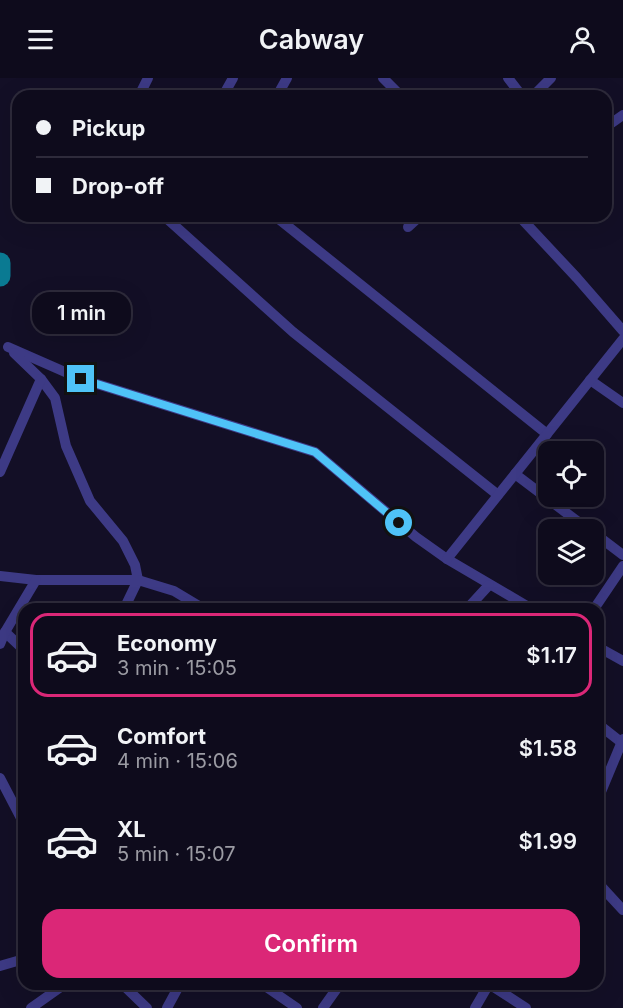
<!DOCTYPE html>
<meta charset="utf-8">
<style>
body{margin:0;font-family:Inter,sans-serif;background:#171425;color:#f1f3f6;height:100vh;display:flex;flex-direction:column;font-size:22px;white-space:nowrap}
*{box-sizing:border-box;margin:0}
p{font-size:20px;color:#9b9ba3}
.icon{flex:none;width:33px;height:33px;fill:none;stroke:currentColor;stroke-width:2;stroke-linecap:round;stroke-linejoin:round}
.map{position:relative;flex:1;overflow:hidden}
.sheet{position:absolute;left:18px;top:525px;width:586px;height:387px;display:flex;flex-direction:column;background:#0e0b1c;border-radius:18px;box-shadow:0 6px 24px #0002,0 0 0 2px #2e2b3b}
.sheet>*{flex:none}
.top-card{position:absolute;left:12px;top:12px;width:600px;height:132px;border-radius:18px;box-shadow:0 6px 24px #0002,0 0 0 2px #2e2b3b;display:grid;align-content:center;height:132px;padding:0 24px;background:#0e0b1c}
.buttons{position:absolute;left:538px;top:363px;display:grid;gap:12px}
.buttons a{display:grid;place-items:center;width:66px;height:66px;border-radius:12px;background:#0e0b1c;box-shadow:0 6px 24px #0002,0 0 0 2px #2e2b3b;font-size:30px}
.end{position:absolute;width:27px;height:27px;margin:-14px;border:8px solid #4fc3f7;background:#111;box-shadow:0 0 0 3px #111}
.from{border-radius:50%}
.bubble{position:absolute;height:42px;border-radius:18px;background:#0e0b1c;box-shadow:0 6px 24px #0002,0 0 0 2px #2e2b3b;font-size:20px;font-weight:600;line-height:42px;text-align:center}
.top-card b{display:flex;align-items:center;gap:21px;height:57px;font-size:22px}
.top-card b+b{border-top:2px solid #2e2b3b}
.top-card i{width:15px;height:15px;background:#f1f3f6}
ul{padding:10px 0 0;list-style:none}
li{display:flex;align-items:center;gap:18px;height:84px;margin:0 12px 9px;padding:0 12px;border:3px solid transparent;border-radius:18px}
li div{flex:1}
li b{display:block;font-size:22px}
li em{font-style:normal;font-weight:600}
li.current{border-color:#db2777}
li>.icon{width:54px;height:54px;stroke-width:1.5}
.action{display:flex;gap:12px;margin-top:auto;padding:12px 24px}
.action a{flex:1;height:69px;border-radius:18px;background:#db2777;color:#fff;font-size:24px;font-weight:600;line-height:69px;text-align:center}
header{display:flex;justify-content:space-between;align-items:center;height:78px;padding:0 24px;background:#0e0b1c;font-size:27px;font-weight:600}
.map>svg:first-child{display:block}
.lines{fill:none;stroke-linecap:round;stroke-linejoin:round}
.taxiway{stroke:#0a7a92;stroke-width:21}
.minor{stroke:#3d3a85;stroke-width:10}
.route{stroke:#4fc3f7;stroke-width:8}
</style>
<header><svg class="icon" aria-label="menu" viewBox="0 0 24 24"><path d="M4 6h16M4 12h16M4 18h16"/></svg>Cabway<svg class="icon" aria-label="person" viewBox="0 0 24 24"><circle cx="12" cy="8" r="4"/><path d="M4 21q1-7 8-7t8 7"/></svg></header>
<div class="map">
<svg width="623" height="930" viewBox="0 0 623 930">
<rect width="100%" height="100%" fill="#130f26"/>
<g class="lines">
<!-- taxiway -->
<path class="taxiway" d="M 0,185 L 0,198"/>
<!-- minor -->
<g class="minor">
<path d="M 383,0 L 401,18"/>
<path d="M 508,0 L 522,18"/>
<path d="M 139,18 L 148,0"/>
<path d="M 223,18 L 233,0"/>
<path d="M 277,18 L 287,0"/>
<path d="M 533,18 L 551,0"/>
<path d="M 606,49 L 623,37"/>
<path d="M 164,138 L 293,254 L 498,417"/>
<path d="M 275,138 L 547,356"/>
<path d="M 519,138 L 577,200 L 623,253"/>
<path d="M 408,149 L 420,138"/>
<path d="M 8,269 L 81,301 L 315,374 L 416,459 L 447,481 L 532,531"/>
<path d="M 14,275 L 41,301 L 55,320 L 66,368 L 90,423 L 123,463 L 135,487 L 138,502 L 124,531"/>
<path d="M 590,302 L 623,325"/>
<path d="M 0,394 L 41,301"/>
<path d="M 515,396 L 589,452"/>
<path d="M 594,455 L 623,477"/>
<path d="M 447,481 L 623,261"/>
<path d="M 0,498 L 36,502 L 138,502 L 174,513 L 204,531"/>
<path d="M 467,531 L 489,507"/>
<path d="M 594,531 L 623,488"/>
<path d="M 5,554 L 24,572"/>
<path d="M 0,566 L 5,554 L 36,502"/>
<path d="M 598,569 L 623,583"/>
<path d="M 598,646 L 621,664"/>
<path d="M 0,700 L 24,746"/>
<path d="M 598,721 L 623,661"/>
<path d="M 598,805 L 623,832"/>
<path d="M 0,888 L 24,881"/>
<path d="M 122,906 L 147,930"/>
<path d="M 262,906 L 297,930"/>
<path d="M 489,906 L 526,930"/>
<path d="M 31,930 L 65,906"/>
<path d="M 167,930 L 180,906"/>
<path d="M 323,930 L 340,906"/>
<path d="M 475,930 L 489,906"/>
</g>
</g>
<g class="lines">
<!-- route -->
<path class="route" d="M 81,301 L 315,374 L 399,445"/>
</g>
</svg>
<div class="buttons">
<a><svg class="icon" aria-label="locate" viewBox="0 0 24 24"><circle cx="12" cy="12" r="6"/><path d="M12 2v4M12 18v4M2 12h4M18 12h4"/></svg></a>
<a><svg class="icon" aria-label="layers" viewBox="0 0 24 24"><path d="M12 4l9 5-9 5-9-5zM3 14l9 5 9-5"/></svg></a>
</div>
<i class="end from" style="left:399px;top:445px"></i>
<i class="end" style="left:81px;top:301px"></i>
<div class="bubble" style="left:32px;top:214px;width:99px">1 min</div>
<div class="top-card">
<b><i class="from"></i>Pickup</b>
<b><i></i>Drop-off</b>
</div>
<section class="sheet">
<ul>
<li class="current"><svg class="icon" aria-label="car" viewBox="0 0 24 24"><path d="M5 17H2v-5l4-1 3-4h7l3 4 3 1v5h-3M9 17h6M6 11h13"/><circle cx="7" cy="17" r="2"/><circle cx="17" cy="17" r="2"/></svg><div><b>Economy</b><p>3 min · 15:05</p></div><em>$1.17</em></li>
<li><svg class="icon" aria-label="car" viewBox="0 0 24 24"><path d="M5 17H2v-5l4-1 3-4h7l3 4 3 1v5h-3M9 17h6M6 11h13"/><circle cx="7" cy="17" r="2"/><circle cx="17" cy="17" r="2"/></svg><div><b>Comfort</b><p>4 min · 15:06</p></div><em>$1.58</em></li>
<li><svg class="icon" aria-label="car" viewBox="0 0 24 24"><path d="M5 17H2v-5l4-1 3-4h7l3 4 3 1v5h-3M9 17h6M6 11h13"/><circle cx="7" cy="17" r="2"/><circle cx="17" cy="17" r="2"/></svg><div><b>XL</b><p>5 min · 15:07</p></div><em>$1.99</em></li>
</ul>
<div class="action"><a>Confirm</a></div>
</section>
</div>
